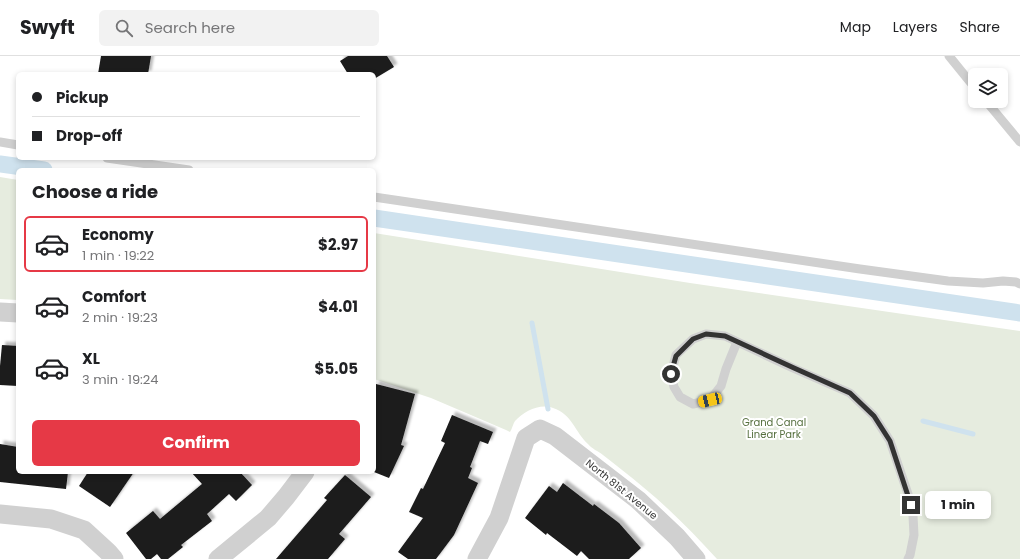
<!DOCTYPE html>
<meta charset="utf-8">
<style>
body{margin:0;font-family:Poppins,sans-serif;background:#f2f2f2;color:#202124;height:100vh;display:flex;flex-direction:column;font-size:15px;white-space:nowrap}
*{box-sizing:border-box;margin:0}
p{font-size:13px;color:#757577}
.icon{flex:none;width:22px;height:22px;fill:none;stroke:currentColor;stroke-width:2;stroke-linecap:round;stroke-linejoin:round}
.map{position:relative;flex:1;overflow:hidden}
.panel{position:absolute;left:16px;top:112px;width:360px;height:306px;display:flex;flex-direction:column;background:#fff;border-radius:6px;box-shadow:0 2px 6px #0003}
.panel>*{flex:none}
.hud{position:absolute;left:16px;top:16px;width:360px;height:88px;border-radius:6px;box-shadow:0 2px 6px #0003;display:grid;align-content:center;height:88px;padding:0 16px;background:#fff}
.fabs{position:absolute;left:968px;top:12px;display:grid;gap:8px}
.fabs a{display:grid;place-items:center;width:40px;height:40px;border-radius:6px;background:#fff;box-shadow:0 2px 6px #0003;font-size:20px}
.end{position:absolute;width:18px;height:18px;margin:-9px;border:5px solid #333;background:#fff;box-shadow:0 0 0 2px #fff}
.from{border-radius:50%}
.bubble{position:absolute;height:28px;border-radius:6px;background:#fff;box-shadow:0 2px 6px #0003;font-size:13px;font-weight:700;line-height:28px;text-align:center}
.car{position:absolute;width:12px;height:24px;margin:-12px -6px;border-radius:5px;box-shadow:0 0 3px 1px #0007;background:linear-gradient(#f5c518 24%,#345 0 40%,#f5c518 0 76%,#345 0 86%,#f5c518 0)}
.hud b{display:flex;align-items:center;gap:14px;height:38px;font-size:15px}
.hud b+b{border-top:1px solid #e0e0e0}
.hud i{width:10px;height:10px;background:#202124}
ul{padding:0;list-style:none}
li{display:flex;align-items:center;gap:12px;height:56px;margin:0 8px 6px;padding:0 8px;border:2px solid transparent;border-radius:6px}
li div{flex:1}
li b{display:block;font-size:15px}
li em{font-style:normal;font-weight:700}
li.on{border-color:#e63946}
li>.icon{width:36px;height:36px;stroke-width:1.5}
h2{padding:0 16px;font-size:18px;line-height:48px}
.button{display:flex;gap:8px;margin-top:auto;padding:8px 16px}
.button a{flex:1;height:46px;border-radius:6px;background:#e63946;color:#fff;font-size:16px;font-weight:700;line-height:46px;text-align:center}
header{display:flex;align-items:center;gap:24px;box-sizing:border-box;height:56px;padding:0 20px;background:#fff;border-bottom:1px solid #e0e0e0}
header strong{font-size:19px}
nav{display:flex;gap:22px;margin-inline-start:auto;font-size:14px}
.search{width:280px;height:36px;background:#f2f2f2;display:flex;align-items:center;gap:10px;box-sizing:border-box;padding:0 14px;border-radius:6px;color:#757577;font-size:15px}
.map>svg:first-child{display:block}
.green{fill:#e6ecdf}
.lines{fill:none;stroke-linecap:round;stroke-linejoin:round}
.stream{stroke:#cfe2ee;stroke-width:5}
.canal{stroke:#cfe2ee;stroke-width:17}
.building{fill:#1a1a1a;filter:url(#shadow)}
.lane{stroke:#d0d0d0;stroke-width:9}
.street{stroke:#d0d0d0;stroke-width:19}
.route{stroke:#333;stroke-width:5}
.labels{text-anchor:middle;stroke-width:4;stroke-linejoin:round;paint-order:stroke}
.park-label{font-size:10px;fill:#56703f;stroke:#fff}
.street-label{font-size:10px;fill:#333;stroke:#fff}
</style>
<header>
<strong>Swyft</strong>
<div class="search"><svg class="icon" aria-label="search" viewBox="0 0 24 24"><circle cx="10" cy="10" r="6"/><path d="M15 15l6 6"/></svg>Search here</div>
<nav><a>Map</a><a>Layers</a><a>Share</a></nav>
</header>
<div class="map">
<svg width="1020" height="503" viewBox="0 0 1020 503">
<defs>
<filter id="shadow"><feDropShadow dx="3.5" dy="-3.5" stdDeviation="1" flood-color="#0004"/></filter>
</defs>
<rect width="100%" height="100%" fill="#fff"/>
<!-- green -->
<g class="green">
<path d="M 0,121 L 18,124 L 18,244 L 0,243 Z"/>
<path d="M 374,177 L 690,227 L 1020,275 L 1020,503 L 717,503 C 694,478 670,453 643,431 C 630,420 616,409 603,399 C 598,395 592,393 588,388 C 575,376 572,358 553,352 C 540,347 524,355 515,365 C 513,368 512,373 510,376 L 506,374 L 431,342 L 374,323 Z"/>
</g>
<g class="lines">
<!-- stream -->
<g class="stream">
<path d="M 532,267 L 548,353"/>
<path d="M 923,365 L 973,378"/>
</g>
<!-- canal -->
<g class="canal">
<path d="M 0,108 L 44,114"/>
<path d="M 374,162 L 1020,257"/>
</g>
</g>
<!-- building -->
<g class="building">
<path d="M 101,0 L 151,0 L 148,18 L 98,18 Z"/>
<path d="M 348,0 L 387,0 L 394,11 L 374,23 L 374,18 L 348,18 L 340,5 Z"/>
<path d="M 2,289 L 18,290 L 18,330 L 0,329 L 0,310 Z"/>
<path d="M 376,328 L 415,338 L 401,389 L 404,390 L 389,422 L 374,416 L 374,335 Z"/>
<path d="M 452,359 L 493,376 L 488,388 L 480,385 L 470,411 L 472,412 L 468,422 L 478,427 L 454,479 L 436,503 L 408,503 L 398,496 L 423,462 L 409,456 L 421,432 L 423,433 L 445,387 L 441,385 Z"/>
<path d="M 0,388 L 18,391 L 18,416 L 68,416 L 66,433 L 0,426 Z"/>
<path d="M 88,416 L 134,416 L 110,451 L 79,430 Z"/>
<path d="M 191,416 L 240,416 L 252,429 L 236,445 L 229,438 L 207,458 L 212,465 L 181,489 L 183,491 L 168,503 L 161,503 L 157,498 L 151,503 L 146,503 L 126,477 L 153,455 L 160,463 L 202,428 Z"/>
<path d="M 345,419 L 371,441 L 339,478 L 345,483 L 328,503 L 276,503 L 327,444 L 324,442 Z"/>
<path d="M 563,427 L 593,450 L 594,448 L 619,467 L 641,492 L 629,503 L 589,503 L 581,495 L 577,500 L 547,477 L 546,479 L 525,462 L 549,430 L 557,436 Z"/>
</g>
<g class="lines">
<!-- lane -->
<g class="lane">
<path d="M 949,0 L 975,32"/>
<path d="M 986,45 L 1020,86"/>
<path d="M 0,86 L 18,89"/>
<path d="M 107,102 L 189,114"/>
<path d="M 374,141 L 860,213 L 948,225 L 983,227 L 1003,225 L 1016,226 L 1020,228"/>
<path d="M 737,286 L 726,313 L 721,330 L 710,344 L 693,348 L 680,341 L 674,331 L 671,318 L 676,299 L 693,283 L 706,278 L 725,280 L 793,312 L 850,337 L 874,360 L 890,385 L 908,438 L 913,460 L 914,479 L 910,499 L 908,503"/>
</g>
<!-- street -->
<g class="street">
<path d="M 0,256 L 18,257"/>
<path d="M 0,458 L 51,463 L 84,474 L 108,496 L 114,503"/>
<path d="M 218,503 L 268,462 L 286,441 L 305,416"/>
<path d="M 477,503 L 499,462 L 526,382 L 540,373 L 555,380 L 638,444 L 677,481 L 696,503"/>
</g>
</g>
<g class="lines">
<!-- route -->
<path class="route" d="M 671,318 L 676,300 L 693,283 L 706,278 L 725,280 L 794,312 L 850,337 L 874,360 L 890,385 L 911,449"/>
</g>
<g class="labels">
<!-- park labels -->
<g class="park-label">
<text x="774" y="370">Grand Canal<tspan x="774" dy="12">Linear Park</tspan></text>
</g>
<!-- street labels -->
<g class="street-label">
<text transform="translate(622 433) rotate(39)" y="4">North 81st Avenue</text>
</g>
</g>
</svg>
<div class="fabs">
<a><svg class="icon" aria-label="layers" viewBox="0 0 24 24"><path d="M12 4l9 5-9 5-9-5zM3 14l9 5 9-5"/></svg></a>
</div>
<i class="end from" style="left:671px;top:318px"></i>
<i class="end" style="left:911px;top:449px"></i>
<div class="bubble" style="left:925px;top:435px;width:66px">1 min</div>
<i class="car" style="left:710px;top:344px;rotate:257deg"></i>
<div class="hud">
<b><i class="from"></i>Pickup</b>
<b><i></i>Drop-off</b>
</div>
<section class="panel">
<h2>Choose a ride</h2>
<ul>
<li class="on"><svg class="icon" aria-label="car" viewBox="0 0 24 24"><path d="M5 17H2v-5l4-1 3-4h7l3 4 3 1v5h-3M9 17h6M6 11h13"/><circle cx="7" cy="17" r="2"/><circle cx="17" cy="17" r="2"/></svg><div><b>Economy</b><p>1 min · 19:22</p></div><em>$2.97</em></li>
<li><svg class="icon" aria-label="car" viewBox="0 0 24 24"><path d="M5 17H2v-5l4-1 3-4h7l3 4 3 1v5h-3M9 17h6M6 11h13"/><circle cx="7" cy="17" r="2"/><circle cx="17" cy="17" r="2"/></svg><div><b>Comfort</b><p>2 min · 19:23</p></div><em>$4.01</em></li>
<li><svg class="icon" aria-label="car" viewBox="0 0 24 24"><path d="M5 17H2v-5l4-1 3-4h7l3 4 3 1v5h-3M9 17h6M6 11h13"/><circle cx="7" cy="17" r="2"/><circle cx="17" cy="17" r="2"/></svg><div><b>XL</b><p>3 min · 19:24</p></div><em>$5.05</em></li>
</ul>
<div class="button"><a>Confirm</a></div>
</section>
</div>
